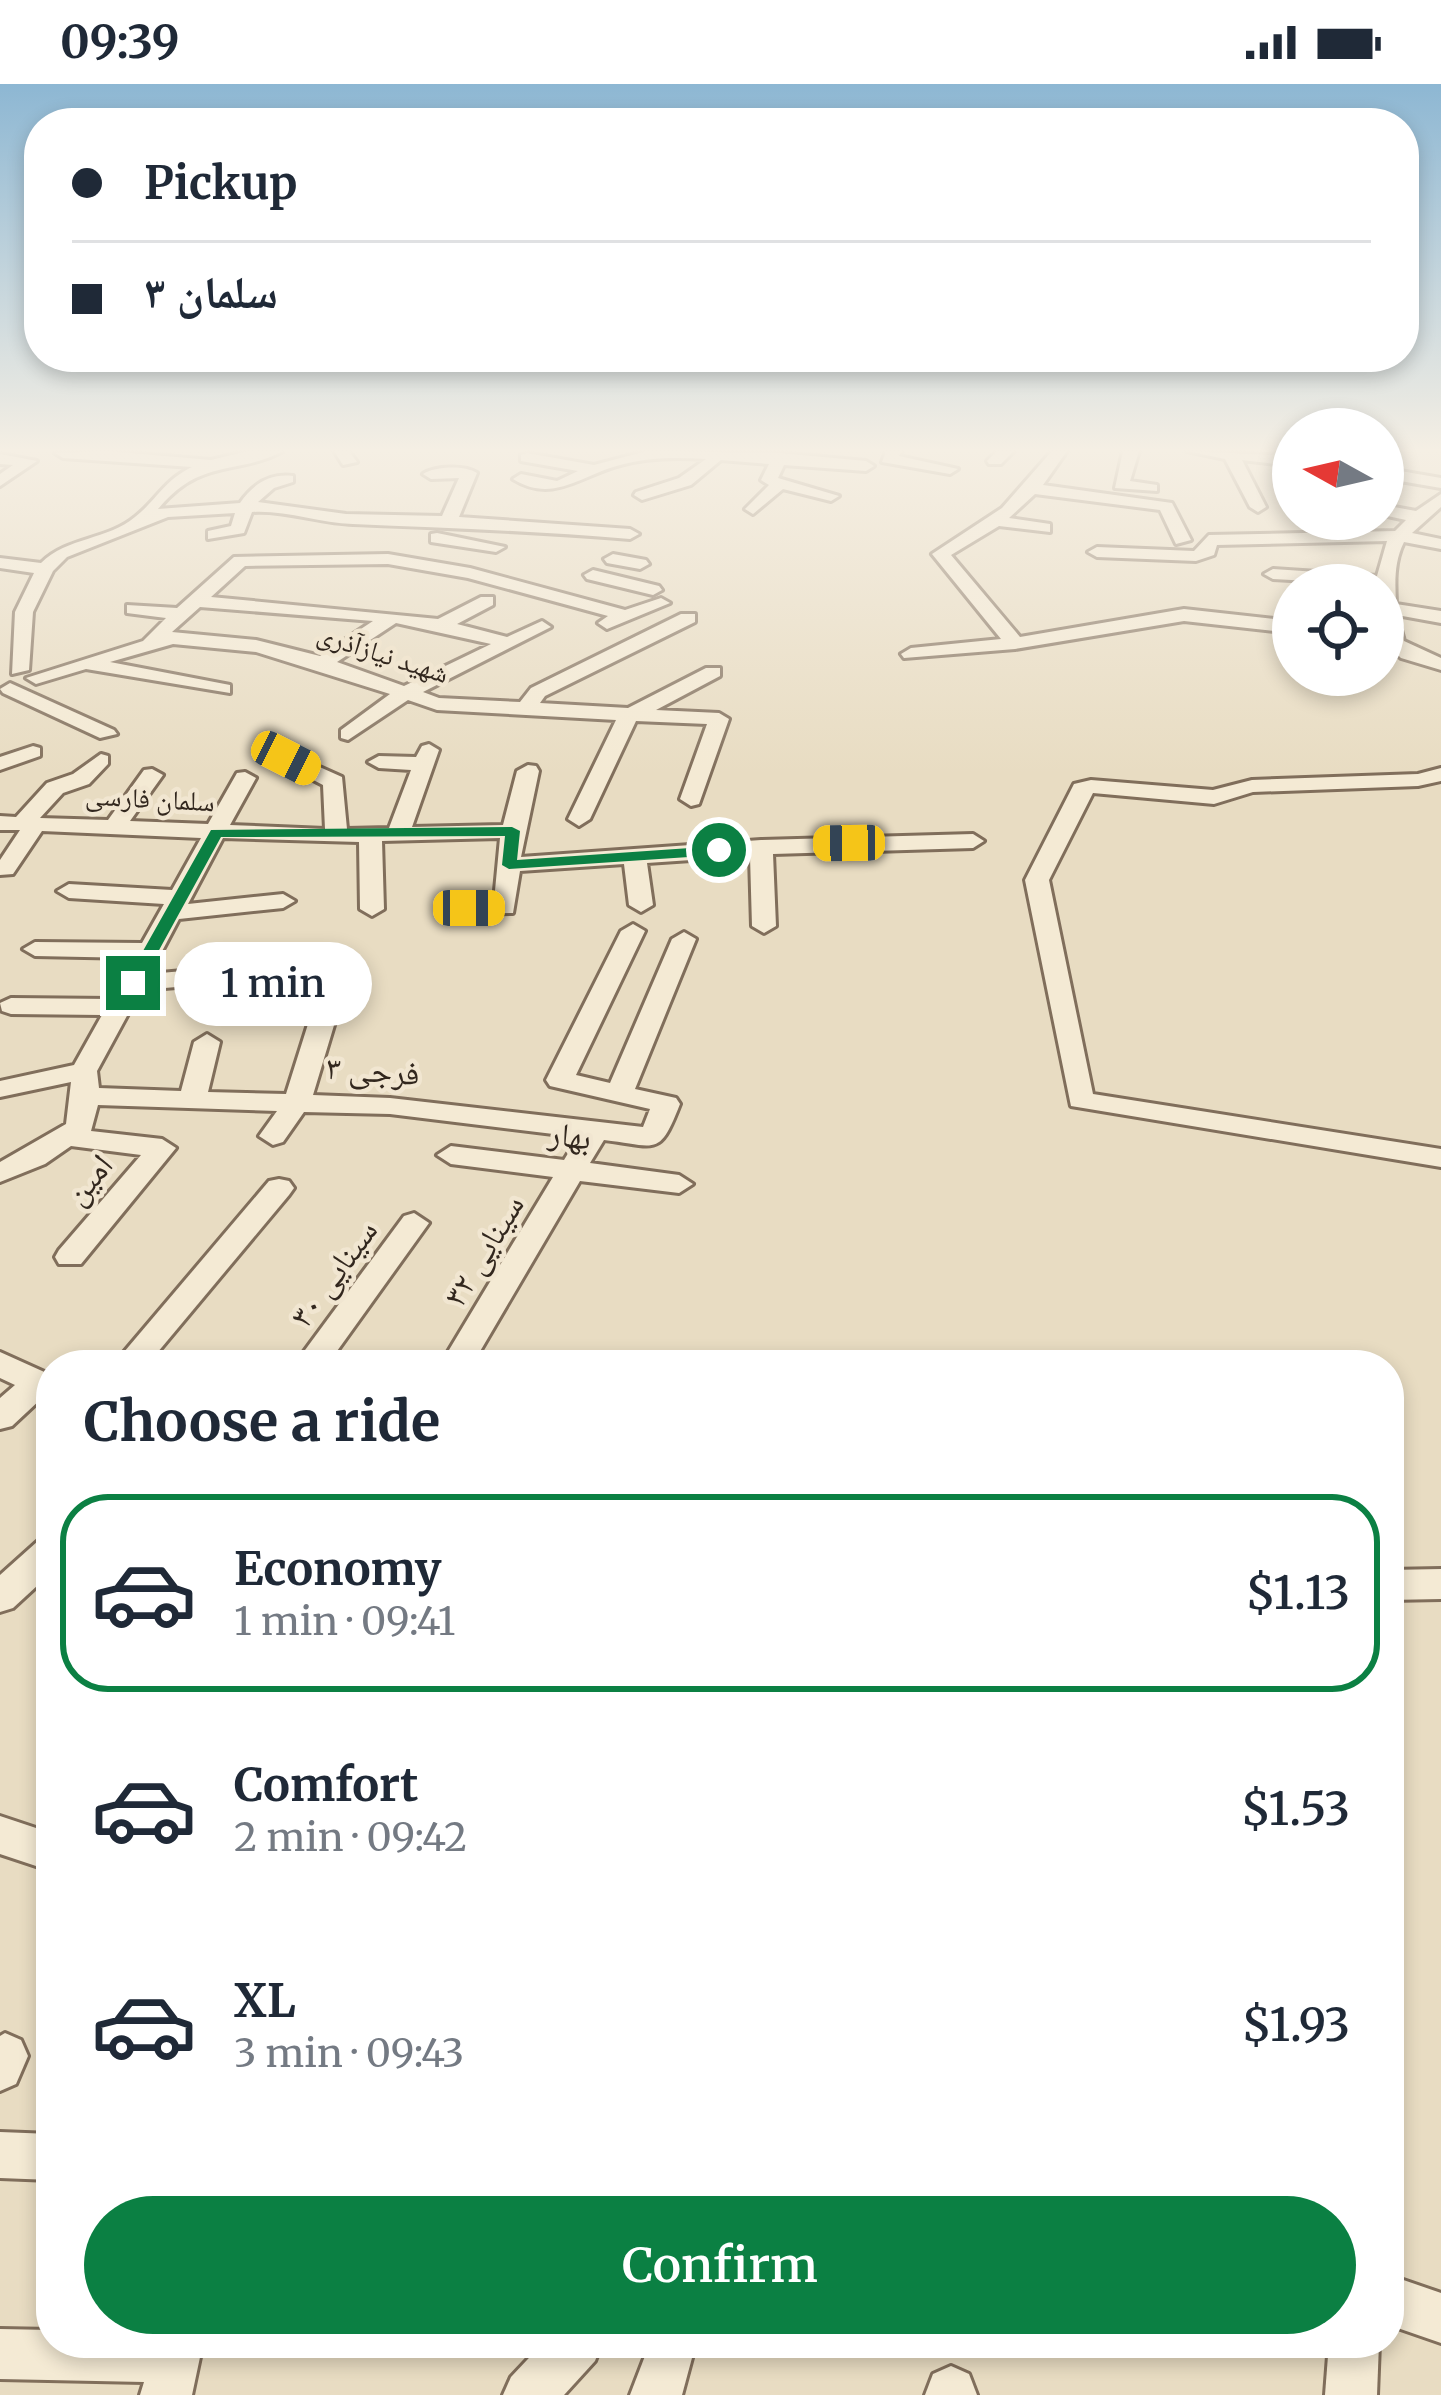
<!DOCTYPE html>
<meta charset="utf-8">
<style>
body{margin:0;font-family:Merriweather,"Noto Naskh Arabic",serif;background:#f2f2f3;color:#1f2937;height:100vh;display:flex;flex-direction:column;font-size:45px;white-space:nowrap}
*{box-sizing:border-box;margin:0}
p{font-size:39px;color:#747a83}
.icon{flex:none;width:66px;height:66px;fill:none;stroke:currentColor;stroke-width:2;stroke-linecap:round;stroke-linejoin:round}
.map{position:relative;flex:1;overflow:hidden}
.panel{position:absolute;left:36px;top:1266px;width:1368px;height:1008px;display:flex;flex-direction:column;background:#fff;border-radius:48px;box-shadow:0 6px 18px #0003}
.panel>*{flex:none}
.hud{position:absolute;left:24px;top:24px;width:1395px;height:264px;border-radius:48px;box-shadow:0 6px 18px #0003;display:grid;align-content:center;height:264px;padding:0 48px;background:#fff}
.needle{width:78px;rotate:278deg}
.fabs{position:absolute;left:1272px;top:324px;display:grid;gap:24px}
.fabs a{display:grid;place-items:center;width:132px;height:132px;border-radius:50%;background:#fff;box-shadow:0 6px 18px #0003;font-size:60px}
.end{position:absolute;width:54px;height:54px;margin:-27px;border:15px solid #0b8043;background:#fff;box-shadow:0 0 0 6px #fff}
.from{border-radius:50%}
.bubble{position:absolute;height:84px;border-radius:42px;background:#fff;box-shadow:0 6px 18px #0003;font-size:39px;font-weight:600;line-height:84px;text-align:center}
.car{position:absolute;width:36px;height:72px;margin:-36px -18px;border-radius:15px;box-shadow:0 0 9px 3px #0007;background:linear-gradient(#f5c518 24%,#345 0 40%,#f5c518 0 76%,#345 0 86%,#f5c518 0)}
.hud b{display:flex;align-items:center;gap:42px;height:114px;font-size:45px}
.hud b+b{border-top:3px solid #e0e1e3}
.hud i{width:30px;height:30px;background:#1f2937}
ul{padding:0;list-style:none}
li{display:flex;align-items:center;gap:36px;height:198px;margin:0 24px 18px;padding:0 24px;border:6px solid transparent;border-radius:48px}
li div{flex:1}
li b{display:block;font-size:45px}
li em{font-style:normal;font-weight:600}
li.on{border-color:#0b8043}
li>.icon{width:108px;height:108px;stroke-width:1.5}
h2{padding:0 48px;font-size:54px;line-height:144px}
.cta{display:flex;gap:24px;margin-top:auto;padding:24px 48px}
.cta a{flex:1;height:138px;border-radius:72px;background:#0b8043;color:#fff;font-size:48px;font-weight:600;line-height:138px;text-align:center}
.status{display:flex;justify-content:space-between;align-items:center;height:84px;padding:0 60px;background:#fff;direction:ltr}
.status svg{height:33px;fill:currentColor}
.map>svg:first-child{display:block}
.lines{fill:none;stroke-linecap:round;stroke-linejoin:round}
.minor-casing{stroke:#806e5b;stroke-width:6}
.minor{fill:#f4ead4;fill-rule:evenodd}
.route{fill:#0b8043}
.labels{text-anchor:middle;stroke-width:9;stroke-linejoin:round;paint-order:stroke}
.far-street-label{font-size:27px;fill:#32271e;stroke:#f1e6d1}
.street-label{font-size:33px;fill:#32271e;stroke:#f1e6d1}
</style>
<div class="status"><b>09:39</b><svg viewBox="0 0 49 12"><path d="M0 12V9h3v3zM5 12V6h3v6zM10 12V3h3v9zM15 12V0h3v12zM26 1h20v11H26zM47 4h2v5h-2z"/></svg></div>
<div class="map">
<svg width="1441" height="2311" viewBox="0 0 1441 2311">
<rect width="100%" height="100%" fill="#e8dcc2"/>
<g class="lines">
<!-- minor casing -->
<g class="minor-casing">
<g id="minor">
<path d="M 107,367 L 211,376 L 248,367 L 283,367 C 236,392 201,373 158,425 L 240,419 C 253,400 270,389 293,392 L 293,398 L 274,404 L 258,418 L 346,430 L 442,432 L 459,394 L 431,395 L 423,390 C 435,382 465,381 477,389 L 459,433 L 630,445 L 639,450 L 630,455 C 537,447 446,444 353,440 C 319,439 286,426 252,428 L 244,449 L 208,455 L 208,447 L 231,442 L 235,429 L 168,433 L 67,473 L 53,487 L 33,528 L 29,586 L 12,590 L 15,528 L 34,489 L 0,484 L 0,474 L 41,479 C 67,453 108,456 135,433 C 157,416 163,397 192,383 L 63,374 L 55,369 Z"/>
<path d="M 334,367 L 349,367 L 357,378 L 343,381 Z"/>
<path d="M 647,367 L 780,369 L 866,377 L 874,382 L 866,387 L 784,381 L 778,394 L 839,412 L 831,417 L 783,405 L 753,430 L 745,425 L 769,401 L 761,396 L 769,380 L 721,376 L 691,401 L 642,416 L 634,411 L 636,408 L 679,394 L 706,375 C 678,373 648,373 620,381 C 581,391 553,420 513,395 L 521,390 L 557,397 L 578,387 L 521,377 L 521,371 L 527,369 L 594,381 Z"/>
<path d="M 886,367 L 902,367 L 899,372 L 958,385 L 950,390 L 882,378 Z"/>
<path d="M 997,367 L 1014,367 L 1001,380 L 989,380 L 987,377 Z"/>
<path d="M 1052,367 L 1067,367 L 1043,401 L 1172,419 L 1191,456 L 1176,460 L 1160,426 L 1035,410 L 1009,434 L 1050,440 L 1050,448 L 999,442 L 951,471 L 1020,553 L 1184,525 L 1293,537 L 1293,549 L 1184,537 L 1015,565 L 904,574 L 901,570 L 911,564 L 1001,555 L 932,470 L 1002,424 Z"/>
<path d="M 1123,367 L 1139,367 L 1130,397 L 1157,401 L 1157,407 L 1115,404 Z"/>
<path d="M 1187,367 L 1293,372 L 1293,382 L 1242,376 L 1266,423 L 1258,428 L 1250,423 L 1225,375 Z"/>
<path d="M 0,370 L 37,377 L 0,402 L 0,390 L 13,381 L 0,380 Z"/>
<path d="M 1383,384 L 1441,394 L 1441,404 L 1383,394 Z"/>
<path d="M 1441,410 L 1441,423 L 1412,449 L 1441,455 L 1441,465 L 1404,458 C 1394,478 1395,498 1396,520 L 1441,527 L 1441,539 L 1397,531 L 1404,557 L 1441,574 L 1441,586 L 1401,574 L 1386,559 L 1383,501 L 1273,495 L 1264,490 L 1273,485 L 1377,492 L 1387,457 L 1217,461 L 1214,471 L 1196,477 L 1097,473 L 1088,468 L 1097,463 L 1194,467 L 1209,451 L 1395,447 L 1406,436 L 1383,431 L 1383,421 L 1416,427 Z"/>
<path d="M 437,449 L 505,463 L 496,468 L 431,458 L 431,450 Z"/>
<path d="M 388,470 L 470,484 L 625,526 L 661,514 L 670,519 L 607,545 L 598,539 L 608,532 L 468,494 L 388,480 L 245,482 L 211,513 L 438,535 L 481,513 L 493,513 L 493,521 L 457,540 L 507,553 L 542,537 L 551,543 L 423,608 L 439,614 L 520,618 L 531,604 L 681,530 L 695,530 L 695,538 L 545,612 L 540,619 L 628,624 L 706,584 L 720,584 L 720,592 L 656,626 L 719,629 L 729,635 L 699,720 L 691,722 L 680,715 L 707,640 L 636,637 L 590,735 L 579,742 L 568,735 L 616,636 L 437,626 L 408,616 L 348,656 L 341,654 L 341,646 L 390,610 L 256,568 L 173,560 L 110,578 L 230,601 L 230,609 L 86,585 L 36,600 L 26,594 L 143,557 L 166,534 L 127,529 L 127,521 L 177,524 L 234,473 ZM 200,523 L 373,537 L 320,572 L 256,556 L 172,548 ZM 396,539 L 491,560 L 404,602 L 337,578 Z"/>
<path d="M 613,470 L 646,476 L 649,480 L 640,485 L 607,479 L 604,475 Z"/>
<path d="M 593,486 L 659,502 L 662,506 L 653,511 L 587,495 L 584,491 Z"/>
<path d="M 10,599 L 114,646 L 117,650 L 100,654 L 3,609 L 0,605 Z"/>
<path d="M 429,660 L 439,666 L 412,743 L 503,741 L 517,687 L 528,681 L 536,682 L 539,687 L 521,773 L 761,756 L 973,750 L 984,757 L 973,764 L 773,770 L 776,842 L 764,849 L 752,842 L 750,772 L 647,779 L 653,821 L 641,828 L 629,821 L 624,780 L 520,787 L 513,829 L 469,830 L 457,823 L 461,818 L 494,817 L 500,754 L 382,757 L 384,825 L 372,832 L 360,825 L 359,758 L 223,754 L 188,820 L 283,810 L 295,817 L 283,824 L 179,835 L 150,890 L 281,878 L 294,886 L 281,894 L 141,906 L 97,987 L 99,1004 L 181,1007 L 194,958 L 207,950 L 220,958 L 208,1008 L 286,1010 L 315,918 L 328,910 L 341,918 L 313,1011 L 390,1014 L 643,1043 L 650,1025 L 550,1002 L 546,996 L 621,847 L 633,840 L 645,847 L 576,991 L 610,999 L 672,855 L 684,848 L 696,855 L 635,1005 L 676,1014 L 680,1020 C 659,1074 657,1062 604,1056 L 590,1079 L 679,1091 L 693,1100 L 679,1109 L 580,1097 L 472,1281 L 440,1281 L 553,1093 L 451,1080 L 437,1071 L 451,1062 L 564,1076 L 578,1053 L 390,1030 L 304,1028 L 283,1058 L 273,1061 L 259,1052 L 277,1027 L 98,1021 L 91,1047 L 162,1055 L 176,1064 L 81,1180 L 59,1180 L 55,1173 L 59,1166 L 141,1071 L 71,1062 L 45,1080 L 0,1098 L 0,1078 L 66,1040 L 71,998 L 0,1013 L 0,997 L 74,981 L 102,931 L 11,930 L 2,927 L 0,919 L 11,914 L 111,915 L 134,874 L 35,872 L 23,865 L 35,858 L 142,859 L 164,820 L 69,814 L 57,807 L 69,800 L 172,806 L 201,754 L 42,747 L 13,790 L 0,791 L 0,776 L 20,746 L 0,746 L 0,732 L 16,733 L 47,699 L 73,690 L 101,670 L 108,672 L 108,680 L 89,700 L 63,709 L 40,734 L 108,736 L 144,686 L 152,685 L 163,691 L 130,737 L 208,740 L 237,689 L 245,688 L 256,694 L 230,741 L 325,745 L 323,701 L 279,678 L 275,674 L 286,668 L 342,693 L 347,745 L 389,744 L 411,686 L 379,684 L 368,678 L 379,672 L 416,673 L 422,662 Z"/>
<path d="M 33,662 L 40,664 L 40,672 L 0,686 L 0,673 Z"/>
<path d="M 1441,684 L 1441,697 L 1418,702 L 1253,708 L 1214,720 L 1093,709 L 1049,796 L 1093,1010 L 1441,1065 L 1441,1083 L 1071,1022 L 1025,796 L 1074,700 L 1091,696 L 1213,706 L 1252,696 L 1418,690 Z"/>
<path d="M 279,1095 L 289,1097 L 294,1104 L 289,1111 L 147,1281 L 113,1281 L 269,1097 Z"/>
<path d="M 414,1129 L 429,1139 L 327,1281 L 294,1281 L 404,1132 Z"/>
<path d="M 0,1268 L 51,1291 L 51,1317 L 42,1314 L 12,1342 L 0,1345 L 0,1314 L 15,1301 L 0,1294 Z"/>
<path d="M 51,1453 L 51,1489 L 13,1524 L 0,1528 L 0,1491 L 38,1457 Z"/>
<path d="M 1441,1485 L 1441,1515 L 1389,1516 L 1389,1486 Z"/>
<path d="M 0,1732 L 51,1749 L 51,1787 L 0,1770 Z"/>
<path d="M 5,1949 L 21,1956 L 28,1972 L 16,2000 L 0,2007 L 0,1952 Z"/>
<path d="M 0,2048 L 51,2050 L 51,2096 L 0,2094 Z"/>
<path d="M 1389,2191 L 1441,2209 L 1441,2259 L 1389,2241 Z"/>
<path d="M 0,2245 L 51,2246 L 51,2259 L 203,2259 L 192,2311 L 140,2311 L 144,2298 L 0,2295 Z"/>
<path d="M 543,2259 L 602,2259 L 595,2277 L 564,2311 L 503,2311 L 511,2293 Z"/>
<path d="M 650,2259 L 696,2259 L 682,2311 L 630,2311 Z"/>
<path d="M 1329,2259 L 1379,2259 L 1377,2311 L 1325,2311 Z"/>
<path d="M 951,2282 L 969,2290 L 977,2311 L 925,2311 L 933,2290 Z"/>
</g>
</g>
<!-- minor -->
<use href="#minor" class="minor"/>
</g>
<!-- sky -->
<linearGradient id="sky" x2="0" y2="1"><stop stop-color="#8db7d3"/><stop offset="0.53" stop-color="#f5efe4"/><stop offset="1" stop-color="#f5efe4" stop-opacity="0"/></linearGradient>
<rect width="1441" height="691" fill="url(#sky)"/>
<!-- route -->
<path class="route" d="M 512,743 L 520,747 L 517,776 L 719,762 L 727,766 L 719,771 L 509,785 L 502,781 L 505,752 L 221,753 L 141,899 L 133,904 L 125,899 L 211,746 Z"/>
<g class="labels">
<!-- far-street labels -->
<g class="far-street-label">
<text transform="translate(383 570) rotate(18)" y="9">شهید نیازآذری</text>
<text transform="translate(150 715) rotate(3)" y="9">سلمان فارسی</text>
</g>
<!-- street labels -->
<g class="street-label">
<text transform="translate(373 986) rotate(4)" y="12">فرجی ۳</text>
<text transform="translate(570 1051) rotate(7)" y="12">بهار</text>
<text transform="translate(88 1095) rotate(-50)" y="12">امین</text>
<text transform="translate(483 1166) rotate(-59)" y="12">سینایی ۳۲</text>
<text transform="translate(333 1189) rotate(-54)" y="12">سینایی ۳۰</text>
</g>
</g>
</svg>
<div class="fabs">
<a><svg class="needle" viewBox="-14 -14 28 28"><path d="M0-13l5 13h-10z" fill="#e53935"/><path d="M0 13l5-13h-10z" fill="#747a83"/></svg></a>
<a><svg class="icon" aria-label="locate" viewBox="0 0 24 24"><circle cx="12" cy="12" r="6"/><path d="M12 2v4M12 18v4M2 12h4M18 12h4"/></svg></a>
</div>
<i class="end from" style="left:719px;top:766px"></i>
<i class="end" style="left:133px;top:899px"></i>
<div class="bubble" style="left:174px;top:858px;width:198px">1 min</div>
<i class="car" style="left:286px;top:674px;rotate:117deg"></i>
<i class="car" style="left:849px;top:759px;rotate:269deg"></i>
<i class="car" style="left:469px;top:824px;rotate:90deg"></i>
<div class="hud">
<b><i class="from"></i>Pickup</b>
<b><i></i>سلمان ۳</b>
</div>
<section class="panel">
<h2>Choose a ride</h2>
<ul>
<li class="on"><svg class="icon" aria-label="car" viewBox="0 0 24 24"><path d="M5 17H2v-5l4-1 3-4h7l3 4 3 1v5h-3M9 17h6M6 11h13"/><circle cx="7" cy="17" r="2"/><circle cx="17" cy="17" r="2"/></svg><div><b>Economy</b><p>1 min · 09:41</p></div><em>$1.13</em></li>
<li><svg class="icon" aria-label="car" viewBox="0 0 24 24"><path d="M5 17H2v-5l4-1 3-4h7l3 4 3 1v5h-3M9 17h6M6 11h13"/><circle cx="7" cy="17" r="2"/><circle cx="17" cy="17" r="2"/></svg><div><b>Comfort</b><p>2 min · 09:42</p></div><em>$1.53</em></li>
<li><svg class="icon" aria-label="car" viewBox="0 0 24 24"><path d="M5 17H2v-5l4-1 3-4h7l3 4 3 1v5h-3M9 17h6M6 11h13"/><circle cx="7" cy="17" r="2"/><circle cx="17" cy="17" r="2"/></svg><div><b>XL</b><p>3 min · 09:43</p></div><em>$1.93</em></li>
</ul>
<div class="cta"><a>Confirm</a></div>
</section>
</div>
